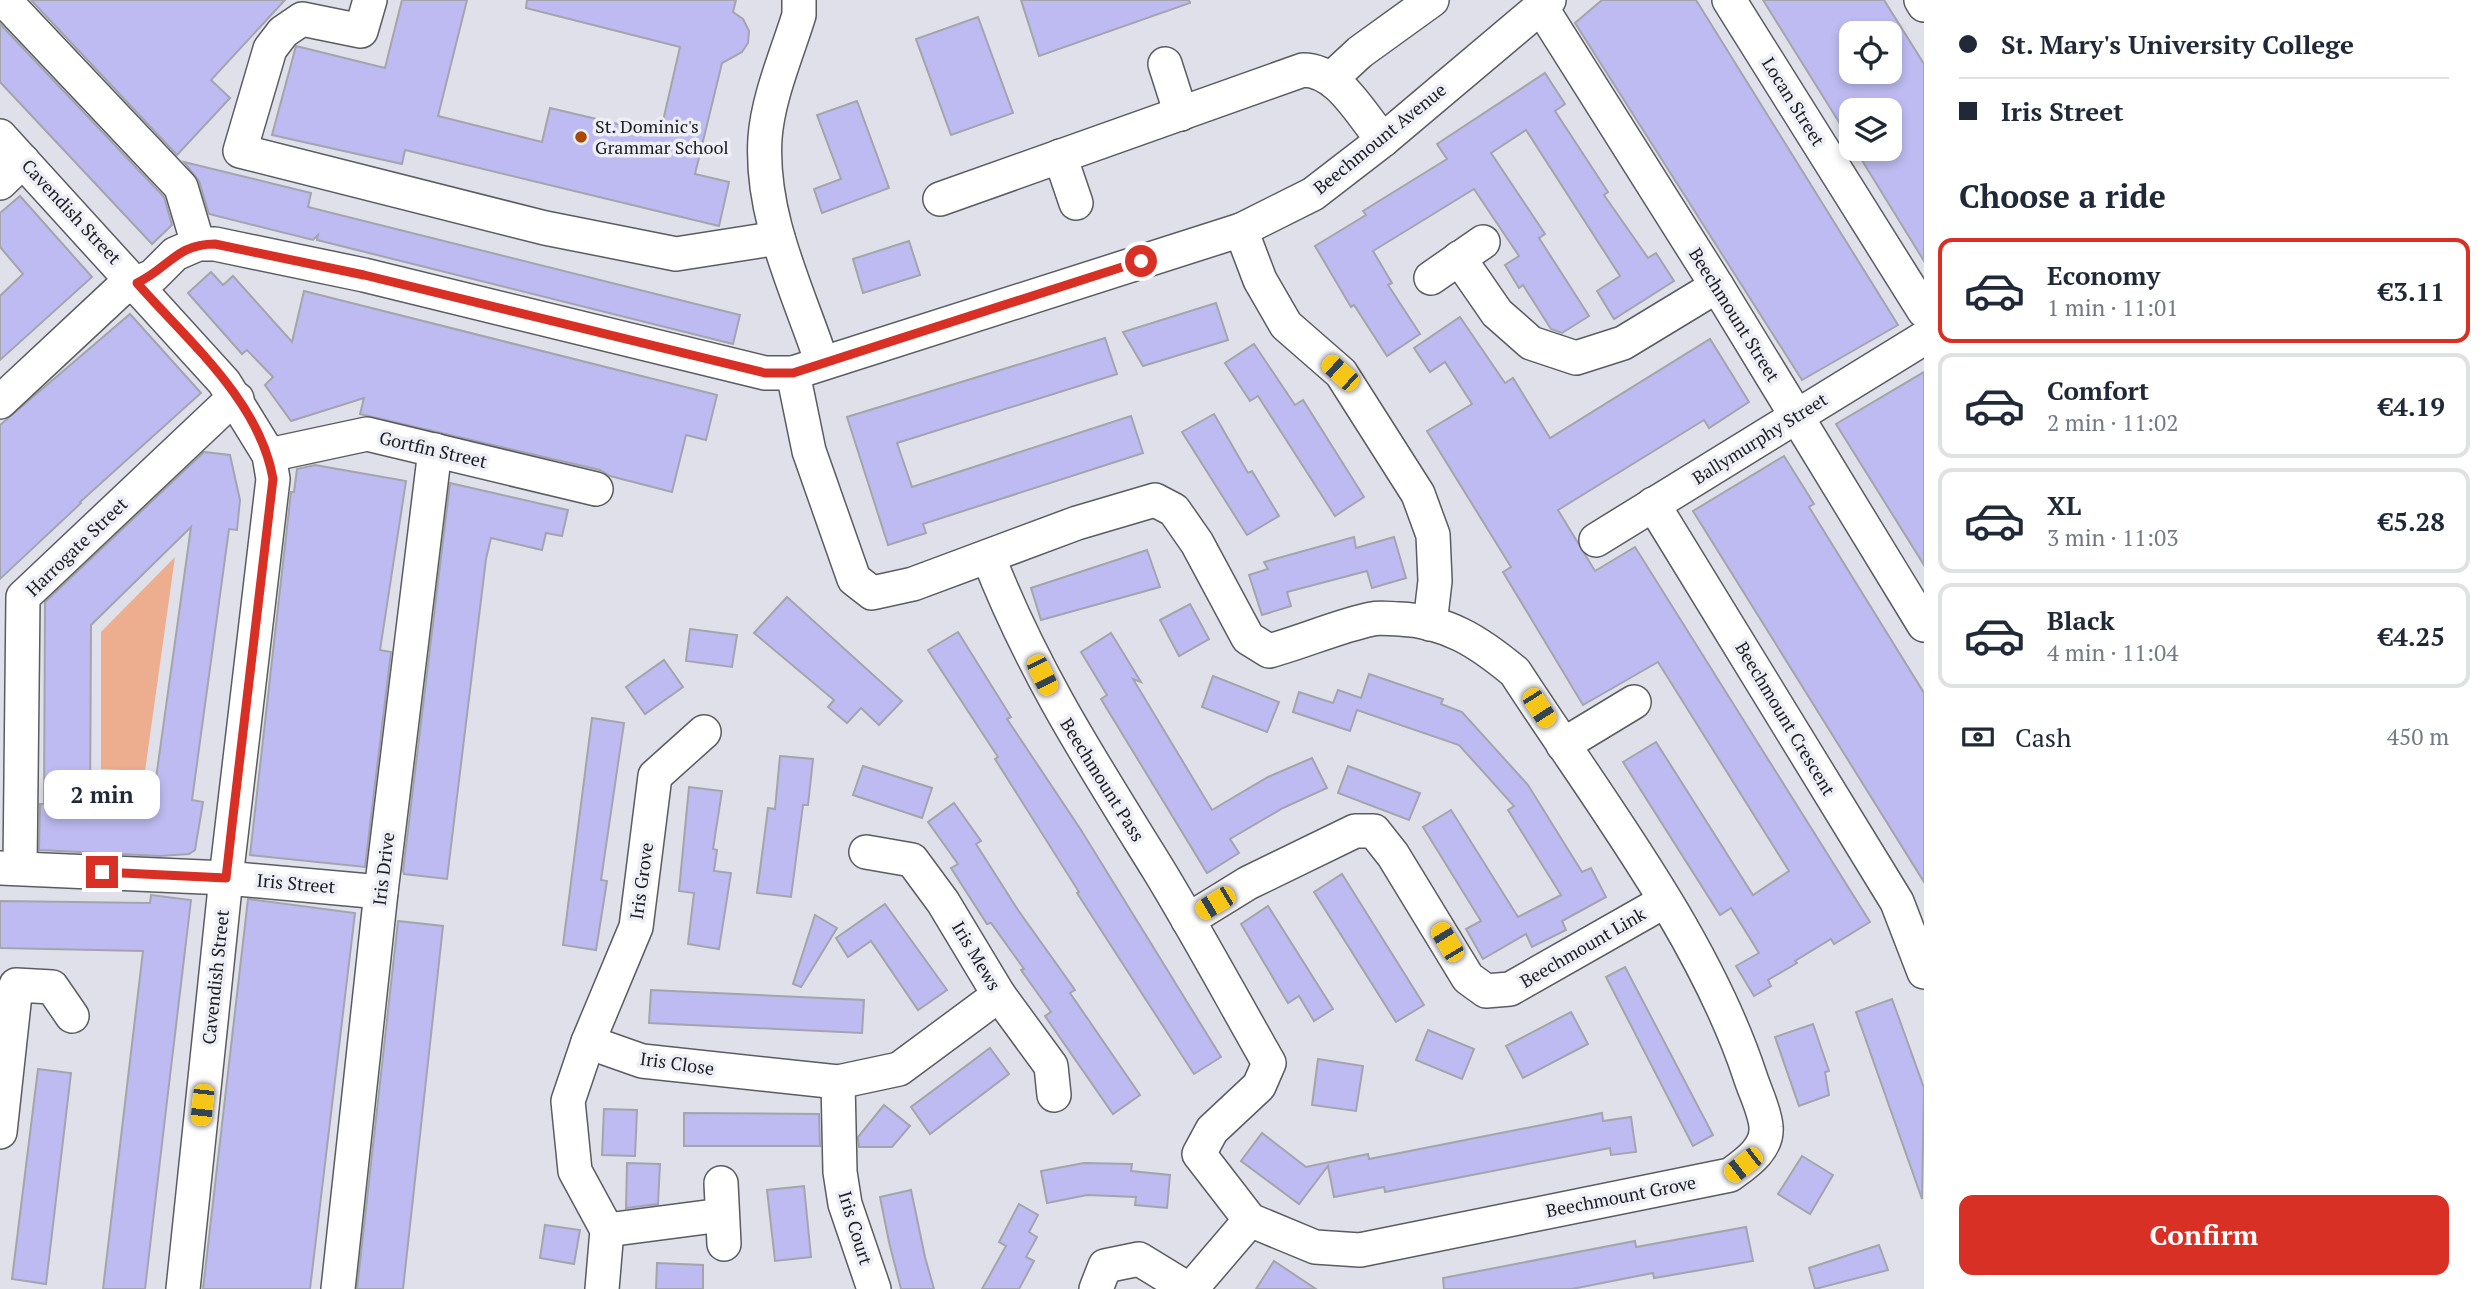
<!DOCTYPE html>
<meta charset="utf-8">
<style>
body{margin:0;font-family:"PT Serif",serif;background:#f6f6f7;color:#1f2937;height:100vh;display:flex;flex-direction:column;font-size:26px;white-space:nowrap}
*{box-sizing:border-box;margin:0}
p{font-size:23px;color:#747a83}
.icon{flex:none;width:38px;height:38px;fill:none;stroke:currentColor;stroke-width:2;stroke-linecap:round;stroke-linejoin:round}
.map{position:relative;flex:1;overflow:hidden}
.panel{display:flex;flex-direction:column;background:#fff;width:560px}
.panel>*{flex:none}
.banner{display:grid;align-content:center;height:154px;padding:0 35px;background:#fff}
.buttons{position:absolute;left:1839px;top:21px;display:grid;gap:14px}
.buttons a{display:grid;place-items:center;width:63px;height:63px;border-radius:14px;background:#fff;box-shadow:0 4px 10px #0003;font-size:35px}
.end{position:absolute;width:32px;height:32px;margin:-16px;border:9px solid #d93025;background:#fff;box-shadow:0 0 0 4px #fff}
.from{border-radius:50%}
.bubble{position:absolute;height:49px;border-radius:14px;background:#fff;box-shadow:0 4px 10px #0003;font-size:23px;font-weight:700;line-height:49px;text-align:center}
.car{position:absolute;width:21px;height:42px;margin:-21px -10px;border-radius:9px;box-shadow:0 0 5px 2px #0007;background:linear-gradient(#f5c518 24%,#345 0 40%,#f5c518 0 76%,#345 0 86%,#f5c518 0)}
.banner b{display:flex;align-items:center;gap:24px;height:66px;font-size:26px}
.banner b+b{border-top:2px solid #e0e1e3}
.banner i{width:18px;height:18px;background:#1f2937}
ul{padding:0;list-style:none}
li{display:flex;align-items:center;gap:21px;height:105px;margin:0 14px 10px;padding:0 21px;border:4px solid #e0e1e3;border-radius:14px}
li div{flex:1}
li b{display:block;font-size:26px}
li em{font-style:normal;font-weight:700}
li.active{border-color:#d93025}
li>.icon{width:63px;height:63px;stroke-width:1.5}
h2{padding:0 35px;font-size:32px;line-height:84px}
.pay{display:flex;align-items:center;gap:18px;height:77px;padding:0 35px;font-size:26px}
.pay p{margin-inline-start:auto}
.button{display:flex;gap:14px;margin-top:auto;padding:14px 35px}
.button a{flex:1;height:80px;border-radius:14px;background:#d93025;color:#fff;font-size:28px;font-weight:700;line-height:80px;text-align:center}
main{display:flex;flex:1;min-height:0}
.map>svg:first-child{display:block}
.green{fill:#ecae8f}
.building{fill:#bebbf2;stroke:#a4a4ad;stroke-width:2;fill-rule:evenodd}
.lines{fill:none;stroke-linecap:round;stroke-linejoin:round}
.minor-casing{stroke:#5b5b62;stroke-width:36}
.minor{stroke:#fff;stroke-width:33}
.route{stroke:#d93025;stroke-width:9}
.poi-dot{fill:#a94901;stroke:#eeeef7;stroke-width:2.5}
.labels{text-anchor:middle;stroke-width:7;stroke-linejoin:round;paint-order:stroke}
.street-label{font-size:18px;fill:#1d1d20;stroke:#eeeef7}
.poi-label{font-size:18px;fill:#1d1d20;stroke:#eeeef7;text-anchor:start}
</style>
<main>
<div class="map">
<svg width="1924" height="1289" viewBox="0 0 1924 1289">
<rect width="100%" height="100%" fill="#e0e0ea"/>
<!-- green -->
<path class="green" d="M 175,557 L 145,771 L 101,769 L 101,632 Z"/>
<!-- building -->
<g class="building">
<path d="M 31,0 L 285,0 L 211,80 L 230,98 L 177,155 Z"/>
<path d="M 402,0 L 467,0 L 438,116 L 542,142 L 550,108 L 660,134 L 680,47 L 526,8 L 527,0 L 736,0 L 733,12 L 743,19 L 749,31 L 748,43 L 742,52 L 722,63 L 695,174 L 729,182 L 719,226 L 405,150 L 402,164 L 272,135 L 296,46 L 385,68 Z"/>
<path d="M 1021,0 L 1189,0 L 1190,3 L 1039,56 Z"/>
<path d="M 1602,0 L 1696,0 L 1898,325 L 1802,380 L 1575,23 Z"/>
<path d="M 1763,0 L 1884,0 L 1924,64 L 1924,261 L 1855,149 L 1890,149 L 1890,110 L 1852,110 L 1852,143 ZM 1852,33 L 1890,33 L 1890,72 L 1852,72 Z"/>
<path d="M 978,17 L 1013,113 L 951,135 L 916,39 Z"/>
<path d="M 0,24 L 164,197 L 172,225 L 152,244 L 0,82 Z"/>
<path d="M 1545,73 L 1565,104 L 1555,111 L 1608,192 L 1604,195 L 1648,258 L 1656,253 L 1674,281 L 1614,319 L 1597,291 L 1620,276 L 1526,130 L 1491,153 L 1545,234 L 1539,238 L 1589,316 L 1562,333 L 1551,329 L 1523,285 L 1519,288 L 1505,265 L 1519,256 L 1474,189 L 1373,251 L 1392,283 L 1388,285 L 1420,334 L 1387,356 L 1354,305 L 1351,307 L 1315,246 L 1366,215 L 1363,211 L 1447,159 L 1437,144 Z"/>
<path d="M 857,101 L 889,188 L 822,213 L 814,189 L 841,179 L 817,115 Z"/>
<path d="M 184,162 L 311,193 L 308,207 L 740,315 L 733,344 L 317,240 L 318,235 L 313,240 L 209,214 L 199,181 Z"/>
<path d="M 20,196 L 92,277 L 0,360 L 0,296 L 23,274 L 0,247 L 0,213 Z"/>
<path d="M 909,241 L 920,275 L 863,293 L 853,259 Z"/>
<path d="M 211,272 L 223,285 L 233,276 L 292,342 L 304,291 L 717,395 L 706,440 L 686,435 L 672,492 L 610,476 L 600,470 L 360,414 L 364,398 L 291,421 L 265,385 L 273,377 L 247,350 L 242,354 L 188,293 Z"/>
<path d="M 1216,303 L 1228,340 L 1143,366 L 1123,332 Z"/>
<path d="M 130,314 L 201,393 L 80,502 L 81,503 L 0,579 L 0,425 Z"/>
<path d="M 1460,317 L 1505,383 L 1513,378 L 1550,438 L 1710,339 L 1749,402 L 1709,428 L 1704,420 L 1558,510 L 1595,571 L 1635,547 L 1870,922 L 1834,944 L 1831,939 L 1795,961 L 1797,963 L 1768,980 L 1771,986 L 1754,996 L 1736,966 L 1759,953 L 1731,908 L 1720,915 L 1623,762 L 1656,742 L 1753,895 L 1789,871 L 1658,662 L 1583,705 L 1503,572 L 1511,567 L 1427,431 L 1472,404 L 1445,362 L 1430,372 L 1414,348 Z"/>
<path d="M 1105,338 L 1117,374 L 897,443 L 912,487 L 1131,416 L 1143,453 L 923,524 L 926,533 L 888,545 L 847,417 Z"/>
<path d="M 1254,344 L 1295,405 L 1303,400 L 1364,497 L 1335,516 L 1258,396 L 1250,401 L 1225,363 Z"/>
<path d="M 1924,372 L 1924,565 L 1836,424 Z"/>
<path d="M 1214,414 L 1248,473 L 1252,471 L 1279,516 L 1247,535 L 1182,432 Z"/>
<path d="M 204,452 L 230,455 L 240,500 L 237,530 L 229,529 L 192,800 L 203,802 L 195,850 L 189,854 L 160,856 L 39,850 L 40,804 L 44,804 L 45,602 ZM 191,527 L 152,807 L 90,807 L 91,625 Z"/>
<path d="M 1784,456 L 1814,504 L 1809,507 L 1924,693 L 1924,882 L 1693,511 Z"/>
<path d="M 315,465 L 406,481 L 380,650 L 391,652 L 365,867 L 250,855 L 291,492 L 294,492 L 297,469 Z"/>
<path d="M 450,483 L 568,510 L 562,536 L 546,533 L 542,550 L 491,538 L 486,559 L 447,879 L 404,874 L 403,871 Z"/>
<path d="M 1354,537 L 1356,548 L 1394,537 L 1406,578 L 1372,588 L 1367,571 L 1287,592 L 1291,606 L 1262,615 L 1249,575 L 1268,569 L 1264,562 Z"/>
<path d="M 1147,550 L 1160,587 L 1041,620 L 1031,588 Z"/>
<path d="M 787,597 L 902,701 L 879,725 L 861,708 L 847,723 L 828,707 L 834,700 L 754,633 Z"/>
<path d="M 1190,604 L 1209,639 L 1179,656 L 1160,620 Z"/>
<path d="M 690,629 L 737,635 L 732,667 L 686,661 Z"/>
<path d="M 958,632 L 1011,717 L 1007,719 L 1081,830 L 1221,1057 L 1194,1074 L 1077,893 L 1079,892 L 995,759 L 998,757 L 928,650 Z"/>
<path d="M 1111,633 L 1141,682 L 1133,679 L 1212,810 L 1268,777 L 1312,758 L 1327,788 L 1283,808 L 1230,839 L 1239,853 L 1207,873 L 1101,699 L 1107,695 L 1081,652 Z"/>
<path d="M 664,660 L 683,687 L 645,714 L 626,687 Z"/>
<path d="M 1369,674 L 1443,699 L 1441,704 L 1462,712 L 1528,785 L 1582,872 L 1591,868 L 1606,897 L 1562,921 L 1566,930 L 1532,947 L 1526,934 L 1483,959 L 1466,929 L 1481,921 L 1423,827 L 1451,810 L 1518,917 L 1561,895 L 1508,810 L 1514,806 L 1459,745 L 1357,710 L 1350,731 L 1293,712 L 1299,692 L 1333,703 L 1338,690 L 1361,698 Z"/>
<path d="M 1213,676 L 1279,702 L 1267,732 L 1202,707 Z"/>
<path d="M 592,718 L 624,723 L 601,880 L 607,881 L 596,950 L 563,945 Z"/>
<path d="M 780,756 L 813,759 L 808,805 L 803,805 L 791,897 L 757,893 L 768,808 L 775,809 Z"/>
<path d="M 863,766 L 932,788 L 922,818 L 853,795 Z"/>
<path d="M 1348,766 L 1420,793 L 1409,820 L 1338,793 Z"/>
<path d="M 689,787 L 722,791 L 713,849 L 717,850 L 714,871 L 731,873 L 719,949 L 688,944 L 694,893 L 679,891 Z"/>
<path d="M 954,803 L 981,841 L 976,844 L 1018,910 L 1075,990 L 1070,993 L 1140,1095 L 1113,1114 L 1045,1016 L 1051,1012 L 1021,970 L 1024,969 L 991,923 L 987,924 L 951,868 L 958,864 L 928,822 Z"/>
<path d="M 1342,874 L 1424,1005 L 1396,1022 L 1314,892 Z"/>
<path d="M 151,895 L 191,900 L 165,1118 L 145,1289 L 103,1289 L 143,951 L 0,948 L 0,901 L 150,903 Z"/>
<path d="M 248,899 L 355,913 L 310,1289 L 203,1289 Z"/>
<path d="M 885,904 L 947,990 L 918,1010 L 871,941 L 848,957 L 836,938 Z"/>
<path d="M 1268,906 L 1333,1009 L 1314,1021 L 1299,996 L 1288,1003 L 1241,924 Z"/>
<path d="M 815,915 L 837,928 L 801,987 L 793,984 Z"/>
<path d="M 398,921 L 443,926 L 403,1289 L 357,1289 Z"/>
<path d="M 1625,967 L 1713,1135 L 1693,1146 L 1606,977 Z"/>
<path d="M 651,990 L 864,1000 L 862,1033 L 649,1023 Z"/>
<path d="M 1892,999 L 1924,1088 L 1922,1199 L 1856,1012 Z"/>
<path d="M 1571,1012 L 1588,1044 L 1523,1078 L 1506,1046 Z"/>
<path d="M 1813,1024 L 1829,1071 L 1825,1072 L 1829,1095 L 1799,1106 L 1775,1037 Z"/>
<path d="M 1428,1030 L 1474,1049 L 1462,1079 L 1416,1060 Z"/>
<path d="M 990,1048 L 1009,1074 L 930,1134 L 911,1107 Z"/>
<path d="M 1318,1059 L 1363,1066 L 1356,1111 L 1312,1105 Z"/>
<path d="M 38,1069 L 71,1073 L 46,1284 L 12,1279 Z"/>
<path d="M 884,1105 L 910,1126 L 892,1147 L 859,1147 L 858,1137 Z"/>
<path d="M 604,1109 L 637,1110 L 635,1156 L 602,1155 Z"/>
<path d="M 684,1113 L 819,1114 L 820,1146 L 684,1146 Z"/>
<path d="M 1602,1113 L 1603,1121 L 1631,1117 L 1636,1152 L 1611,1155 L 1610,1148 L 1385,1192 L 1384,1187 L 1334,1197 L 1328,1166 L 1299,1204 L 1241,1161 L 1262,1133 L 1306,1167 L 1368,1154 L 1369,1159 Z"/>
<path d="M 1802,1156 L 1833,1175 L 1810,1214 L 1778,1194 Z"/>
<path d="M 627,1163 L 660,1164 L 658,1204 L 626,1208 Z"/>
<path d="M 1084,1163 L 1132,1164 L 1131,1171 L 1170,1175 L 1167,1208 L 1135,1205 L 1136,1197 L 1087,1195 L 1047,1203 L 1041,1171 Z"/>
<path d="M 804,1186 L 811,1257 L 775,1261 L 767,1190 Z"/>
<path d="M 911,1190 L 925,1257 L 934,1289 L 901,1289 L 889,1242 L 880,1197 Z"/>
<path d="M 1019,1204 L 1038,1215 L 1029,1232 L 1037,1237 L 1026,1257 L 1034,1261 L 1019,1289 L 982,1289 L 1006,1246 L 999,1242 Z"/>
<path d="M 545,1225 L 580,1230 L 574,1264 L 540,1258 Z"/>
<path d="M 1746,1227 L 1753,1261 L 1654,1278 L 1653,1273 L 1572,1289 L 1444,1289 L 1443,1278 L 1635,1241 L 1636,1247 Z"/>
<path d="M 1879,1245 L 1888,1270 L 1815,1289 L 1809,1268 Z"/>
<path d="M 1274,1261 L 1316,1289 L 1256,1289 Z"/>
<path d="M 657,1263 L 703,1265 L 703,1289 L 656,1289 Z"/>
</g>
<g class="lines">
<!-- minor casing -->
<g class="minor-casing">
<g id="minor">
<path d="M 4,0 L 181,187 L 198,244"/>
<path d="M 370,0 L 361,31 L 302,19 L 283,32 L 270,49 L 240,151 L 545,228 L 676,254 L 778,238"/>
<path d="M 799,0 L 799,15 C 787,54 768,97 765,138 C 760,217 798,290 822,363"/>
<path d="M 1729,0 L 1924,311"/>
<path d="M 1921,0 L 1924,5"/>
<path d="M 1541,7 L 1717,286 L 1924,625"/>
<path d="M 1165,64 L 1181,114"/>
<path d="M 1332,78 L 1360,52 L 1432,0"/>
<path d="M 0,136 L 224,382 L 269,455 L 273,479 L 226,878 L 183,1289"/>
<path d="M 1060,156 L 1076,203"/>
<path d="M 0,183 L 23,161"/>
<path d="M 940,199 L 1303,70 C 1339,70 1361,115 1383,140"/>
<path d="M 1241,230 L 1260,280 L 1286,325 L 1341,373 L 1418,494 L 1433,535 L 1435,581 L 1430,624"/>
<path d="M 1459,258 L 1497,313 L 1531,343 L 1576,358 L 1623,343 L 1717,286"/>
<path d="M 1431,278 L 1483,242"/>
<path d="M 793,373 L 809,451 L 854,579 L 872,593 L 913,584 L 1077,523 L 1155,500 L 1174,510 L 1197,543 L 1248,638 L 1269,651 C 1303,642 1338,626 1372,619 C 1380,617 1391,619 1399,619 C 1447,621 1479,642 1515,672 C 1596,797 1703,934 1750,1076 C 1755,1092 1765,1111 1766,1127 C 1768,1149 1745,1164 1730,1175 L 1360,1250 L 1315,1247 L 1250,1220 L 1199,1154 L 1212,1130 L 1259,1086 L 1269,1063 C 1232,998 1197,933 1158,869 C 1093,764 1033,672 988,556"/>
<path d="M 0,402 L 120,290 L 153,276 L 175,254 L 198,244 L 215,244 L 364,275 L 765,373 L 793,373 L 1241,230 L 1313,194 L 1383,140 L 1549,0"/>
<path d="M 269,455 L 367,434 L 596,489"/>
<path d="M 1653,504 L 1897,902 L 1924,972"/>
<path d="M 1596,540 L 1924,338"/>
<path d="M 1563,745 L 1634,702"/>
<path d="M 866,852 L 912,860 L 943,902 L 999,995 L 1051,1066 L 1054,1095"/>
<path d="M 0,868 L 226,878 L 381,892"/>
<path d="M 20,868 L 23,597 L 223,408 L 237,399"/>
<path d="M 1188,920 L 1248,883 L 1355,831 L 1374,831 L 1393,855 L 1468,978 L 1486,991 L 1510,989 L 1665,901"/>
<path d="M 588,1042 L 642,1061 L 838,1082 L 899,1069 L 999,995"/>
<path d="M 838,1082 L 840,1172 L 845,1204 L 874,1289"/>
<path d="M 0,1132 L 16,985 L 52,987 L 72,1016"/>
<path d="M 721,1183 L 724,1244"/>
<path d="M 607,1230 L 722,1215"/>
<path d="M 338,1289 L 381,892 L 435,450"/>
<path d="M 602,1289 L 607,1230 L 575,1171 L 568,1101 L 588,1042 L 636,927 L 655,776 L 704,732"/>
<path d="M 1096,1289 L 1105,1266 L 1139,1259 L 1188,1289"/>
<path d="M 1191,1289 L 1250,1220"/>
</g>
</g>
<!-- minor -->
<use href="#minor" class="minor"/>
</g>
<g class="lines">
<!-- route -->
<path class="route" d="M 102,872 L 226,878 L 232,825 L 273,479 C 260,401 187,340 137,283 C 169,268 176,244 215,244 L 364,275 L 765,373 L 793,373 L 1141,261"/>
</g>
<!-- markers -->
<circle class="poi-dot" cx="581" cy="137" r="7"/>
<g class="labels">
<!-- street labels -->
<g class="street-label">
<text transform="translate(1793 102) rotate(58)" y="6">Locan Street</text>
<text transform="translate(1380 139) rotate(-39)" y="6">Beechmount Avenue</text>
<text transform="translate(71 212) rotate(47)" y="6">Cavendish Street</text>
<text transform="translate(1734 315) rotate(58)" y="6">Beechmount Street</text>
<text transform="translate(1760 439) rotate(-32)" y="6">Ballymurphy Street</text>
<text transform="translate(433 450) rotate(13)" y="6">Gortfin Street</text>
<text transform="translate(77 547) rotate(-44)" y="6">Harrogate Street</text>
<text transform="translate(1785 719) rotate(59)" y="6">Beechmount Crescent</text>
<text transform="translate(1102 780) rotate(58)" y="6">Beechmount Pass</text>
<text transform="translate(384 869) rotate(-83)" y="6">Iris Drive</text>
<text transform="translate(642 881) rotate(-82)" y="6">Iris Grove</text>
<text transform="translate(296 884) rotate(5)" y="6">Iris Street</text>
<text transform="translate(1583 948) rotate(-30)" y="6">Beechmount Link</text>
<text transform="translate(976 956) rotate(59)" y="6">Iris Mews</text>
<text transform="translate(216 977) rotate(-84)" y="6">Cavendish Street</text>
<text transform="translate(677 1064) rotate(8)" y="6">Iris Close</text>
<text transform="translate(1621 1197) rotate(-11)" y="6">Beechmount Grove</text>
<text transform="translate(855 1228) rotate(73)" y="6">Iris Court</text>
</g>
<!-- poi labels -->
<g class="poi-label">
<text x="595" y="133">St. Dominic's<tspan x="595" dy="21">Grammar School</tspan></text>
</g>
</g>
</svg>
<div class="buttons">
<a><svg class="icon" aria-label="locate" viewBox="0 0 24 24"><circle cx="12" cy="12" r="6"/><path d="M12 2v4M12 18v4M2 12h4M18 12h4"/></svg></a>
<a><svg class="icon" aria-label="layers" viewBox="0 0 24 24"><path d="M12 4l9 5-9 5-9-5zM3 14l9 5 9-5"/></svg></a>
</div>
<i class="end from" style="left:1141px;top:261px"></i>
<i class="end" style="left:102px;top:872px"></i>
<div class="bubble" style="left:44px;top:770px;width:116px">2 min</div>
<i class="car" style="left:1340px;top:373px;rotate:312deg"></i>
<i class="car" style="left:1042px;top:675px;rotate:154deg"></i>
<i class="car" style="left:1539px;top:708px;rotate:147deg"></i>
<i class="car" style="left:1215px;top:903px;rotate:239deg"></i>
<i class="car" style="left:1447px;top:942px;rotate:329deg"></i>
<i class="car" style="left:202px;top:1105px;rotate:186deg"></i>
<i class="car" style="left:1743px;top:1165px;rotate:232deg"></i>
</div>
<section class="panel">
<div class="banner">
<b><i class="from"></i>St. Mary's University College</b>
<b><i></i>Iris Street</b>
</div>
<h2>Choose a ride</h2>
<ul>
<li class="active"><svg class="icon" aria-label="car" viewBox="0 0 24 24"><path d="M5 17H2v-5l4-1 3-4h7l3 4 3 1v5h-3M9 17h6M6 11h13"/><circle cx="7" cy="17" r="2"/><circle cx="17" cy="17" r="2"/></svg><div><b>Economy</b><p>1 min · 11:01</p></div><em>€3.11</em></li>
<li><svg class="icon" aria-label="car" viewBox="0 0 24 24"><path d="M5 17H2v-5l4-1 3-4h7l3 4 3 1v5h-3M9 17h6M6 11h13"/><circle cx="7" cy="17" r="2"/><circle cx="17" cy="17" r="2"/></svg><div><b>Comfort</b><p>2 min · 11:02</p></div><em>€4.19</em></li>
<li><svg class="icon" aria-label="car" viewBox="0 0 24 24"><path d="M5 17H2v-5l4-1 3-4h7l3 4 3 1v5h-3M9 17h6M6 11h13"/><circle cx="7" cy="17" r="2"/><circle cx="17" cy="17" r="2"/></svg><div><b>XL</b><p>3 min · 11:03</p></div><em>€5.28</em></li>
<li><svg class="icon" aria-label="car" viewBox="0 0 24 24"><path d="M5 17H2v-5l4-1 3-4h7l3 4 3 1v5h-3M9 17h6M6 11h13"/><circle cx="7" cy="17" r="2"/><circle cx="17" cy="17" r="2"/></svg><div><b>Black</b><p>4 min · 11:04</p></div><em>€4.25</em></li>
</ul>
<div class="pay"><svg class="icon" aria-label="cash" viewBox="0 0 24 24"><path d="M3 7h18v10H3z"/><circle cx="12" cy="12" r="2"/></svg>Cash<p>450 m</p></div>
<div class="button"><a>Confirm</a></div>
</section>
</main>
